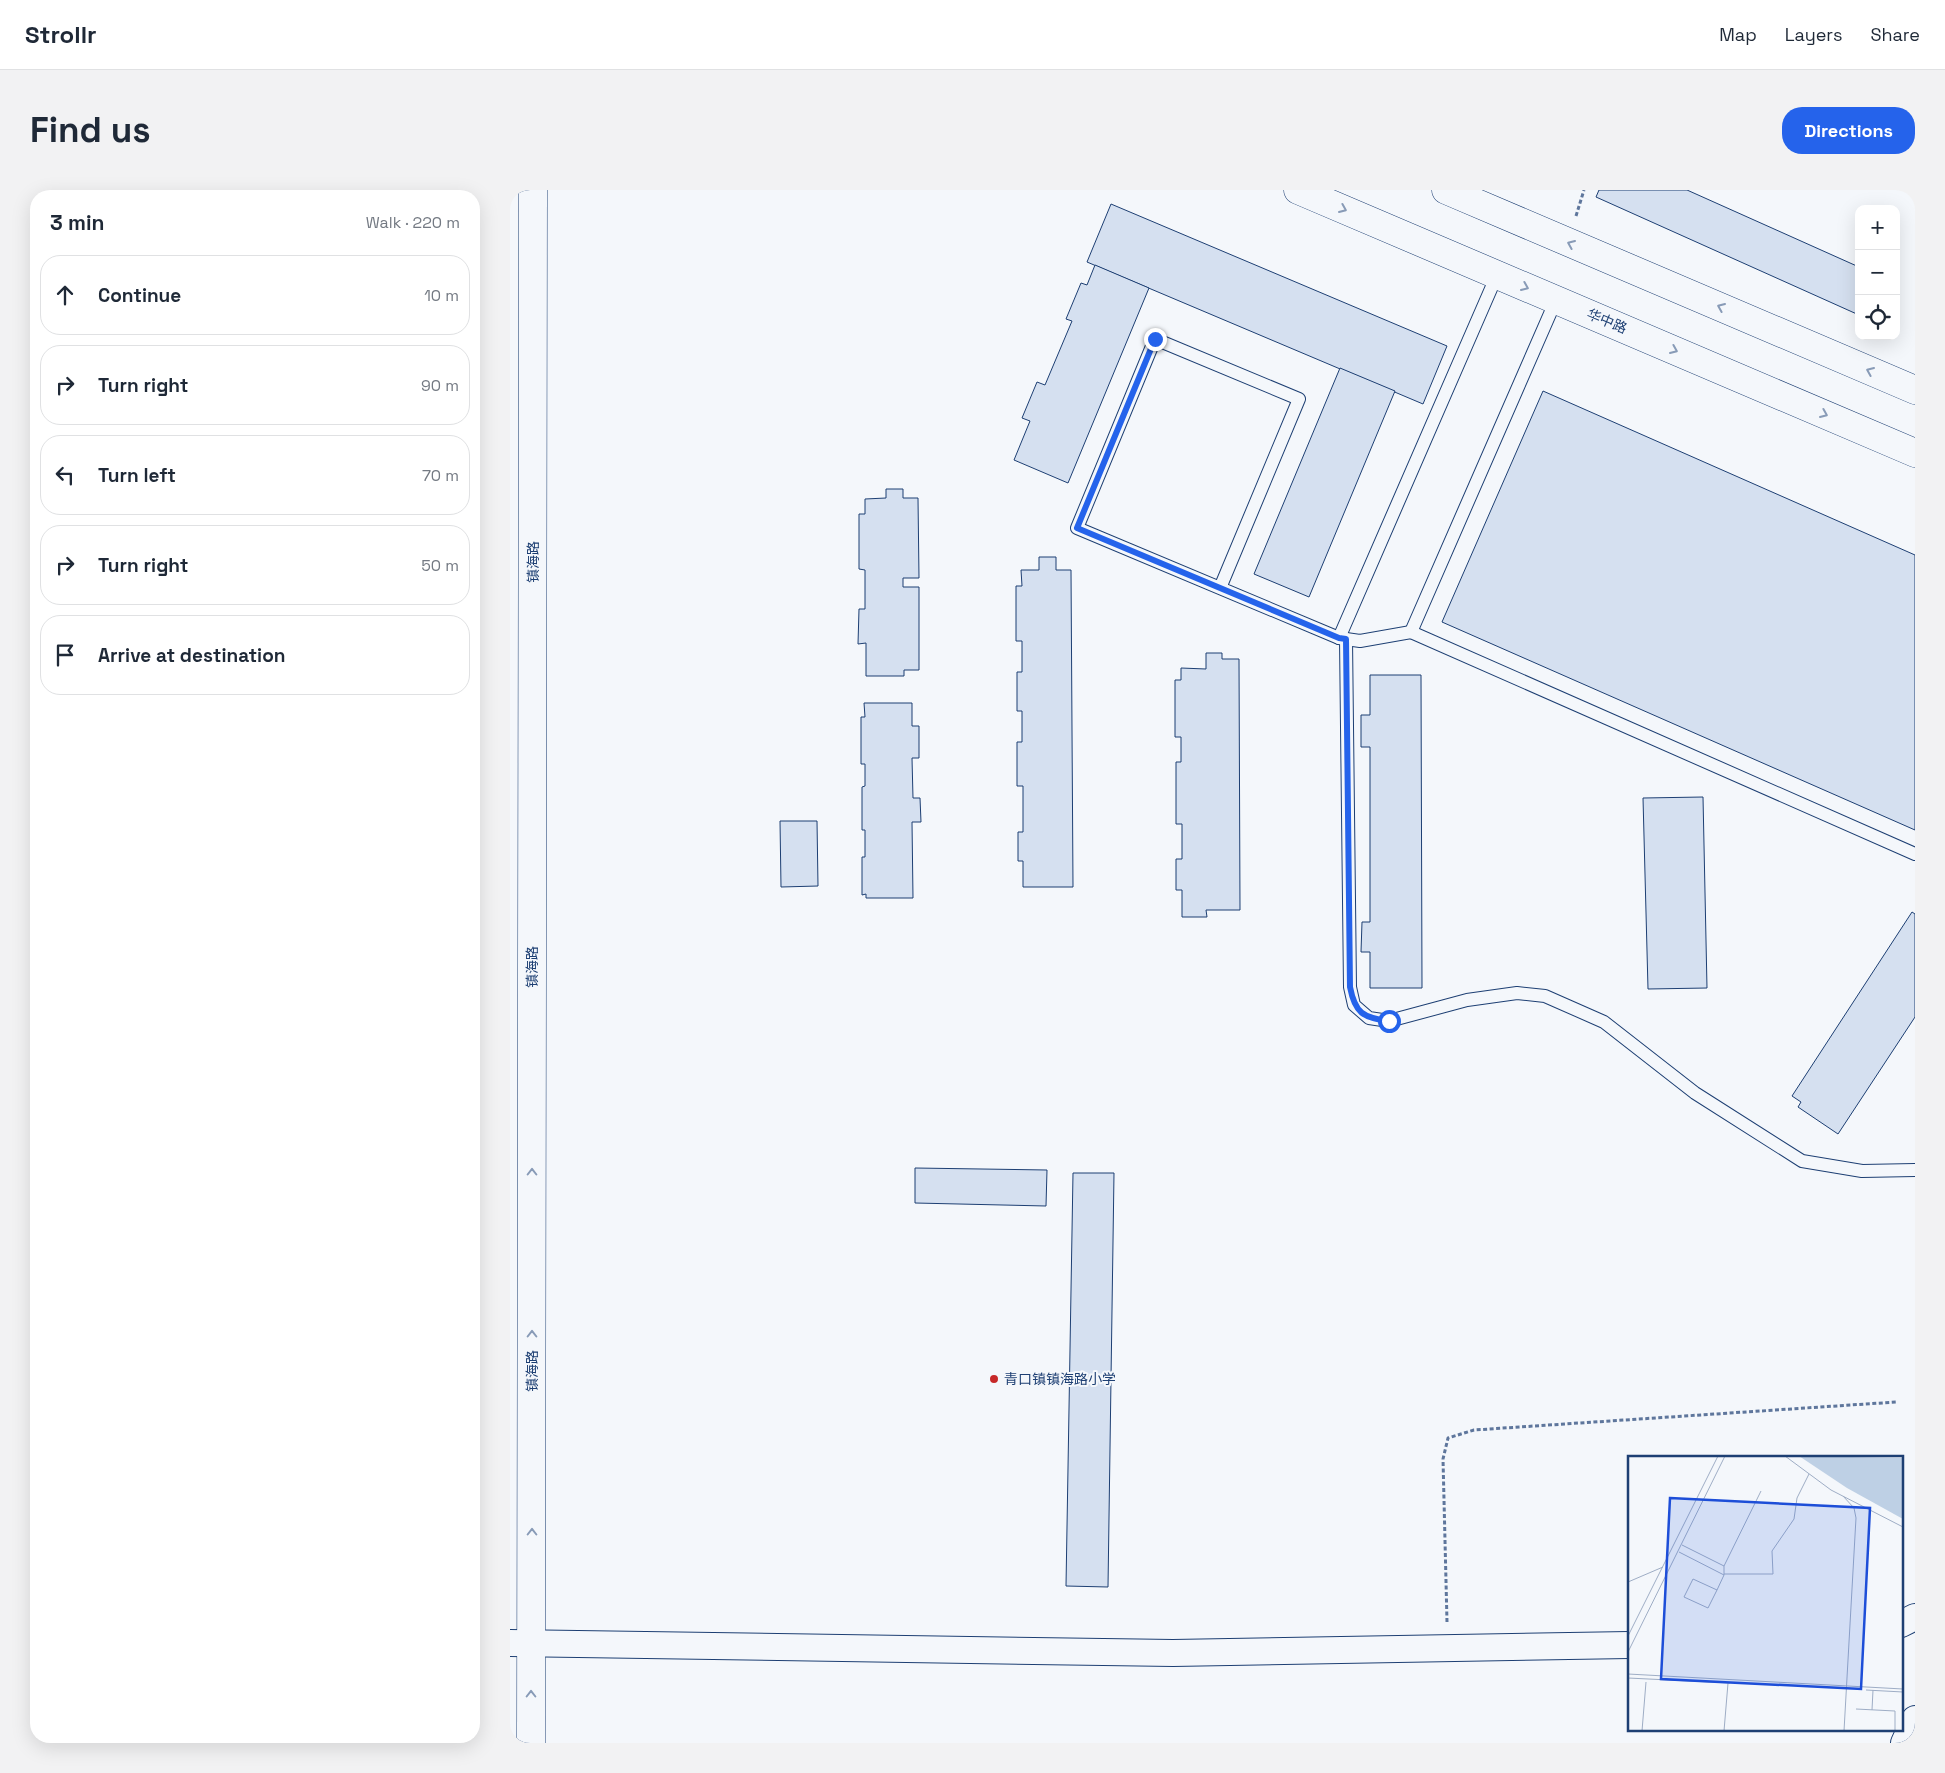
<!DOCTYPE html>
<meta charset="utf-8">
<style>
body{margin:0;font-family:"Space Grotesk","Noto Sans SC",sans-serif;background:#f2f2f3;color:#1f2937}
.controls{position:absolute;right:15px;top:15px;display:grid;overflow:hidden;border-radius:10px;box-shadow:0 5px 20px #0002}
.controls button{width:45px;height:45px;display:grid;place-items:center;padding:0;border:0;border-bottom:1px solid #e0e1e3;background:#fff;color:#1f2937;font:25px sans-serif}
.stop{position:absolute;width:15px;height:15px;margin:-11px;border:4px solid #2563eb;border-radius:50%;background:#fff}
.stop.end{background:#2563eb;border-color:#fff;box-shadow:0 1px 5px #0008}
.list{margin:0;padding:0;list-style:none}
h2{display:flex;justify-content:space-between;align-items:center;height:65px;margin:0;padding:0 20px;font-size:21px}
h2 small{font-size:16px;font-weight:400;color:#747a83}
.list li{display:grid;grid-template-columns:32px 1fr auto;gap:15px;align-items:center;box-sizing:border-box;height:80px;margin:0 10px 10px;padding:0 10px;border:1px solid #e0e1e3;border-radius:20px}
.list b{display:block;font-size:19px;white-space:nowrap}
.list em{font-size:16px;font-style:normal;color:#747a83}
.icon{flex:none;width:28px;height:28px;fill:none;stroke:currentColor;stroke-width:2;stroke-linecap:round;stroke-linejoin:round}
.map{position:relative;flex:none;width:1405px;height:1553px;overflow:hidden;border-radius:20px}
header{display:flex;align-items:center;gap:30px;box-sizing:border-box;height:70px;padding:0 25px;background:#fff;border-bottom:1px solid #e0e1e3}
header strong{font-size:24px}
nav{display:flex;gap:28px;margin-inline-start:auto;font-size:18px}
.intro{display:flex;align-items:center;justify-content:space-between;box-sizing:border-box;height:120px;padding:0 30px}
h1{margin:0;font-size:35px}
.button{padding:12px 22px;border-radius:20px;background:#2563eb;color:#fff;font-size:18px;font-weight:700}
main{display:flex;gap:30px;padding:0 30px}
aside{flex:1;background:#fff;border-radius:20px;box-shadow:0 5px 20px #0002}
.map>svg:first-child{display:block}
.building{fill:#d5e0f0;stroke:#1d3f73}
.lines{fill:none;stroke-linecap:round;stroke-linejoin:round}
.lane-casing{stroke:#1d3f73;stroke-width:14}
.street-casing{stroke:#1d3f73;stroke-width:28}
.primary-casing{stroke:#1d3f73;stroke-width:29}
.path{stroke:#5e769c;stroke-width:3;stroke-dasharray:4 2.5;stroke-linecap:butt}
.lane{stroke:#f4f7fb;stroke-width:12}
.street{stroke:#f4f7fb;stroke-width:26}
.primary{stroke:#f4f7fb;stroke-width:28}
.oneway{stroke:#889bb7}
.route{stroke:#2563eb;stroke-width:6}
.poi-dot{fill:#c62828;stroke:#f4f7fb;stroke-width:2}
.labels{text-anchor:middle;stroke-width:4;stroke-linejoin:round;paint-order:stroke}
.street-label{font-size:14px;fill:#1d3f73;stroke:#f4f7fb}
.poi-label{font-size:14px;fill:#1d3f73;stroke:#f4f7fb;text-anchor:start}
.inset-road{fill:none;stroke:#9eadc5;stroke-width:1}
.view{fill:#1d4ed8;fill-opacity:0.15;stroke:#1d4ed8;stroke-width:2.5}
.inset-edge{fill:none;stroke:#1d3f73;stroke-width:2.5}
</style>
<header>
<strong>Strollr</strong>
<nav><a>Map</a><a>Layers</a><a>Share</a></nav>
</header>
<div class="intro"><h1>Find us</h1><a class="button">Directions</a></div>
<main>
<aside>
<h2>3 min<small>Walk · 220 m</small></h2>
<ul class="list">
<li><svg class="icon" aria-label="ahead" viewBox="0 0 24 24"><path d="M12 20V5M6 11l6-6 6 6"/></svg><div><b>Continue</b></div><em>10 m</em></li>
<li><svg class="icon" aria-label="right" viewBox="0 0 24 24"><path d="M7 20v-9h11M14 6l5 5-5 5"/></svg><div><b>Turn right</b></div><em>90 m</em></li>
<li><svg class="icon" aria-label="left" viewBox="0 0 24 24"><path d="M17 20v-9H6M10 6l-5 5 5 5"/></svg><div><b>Turn left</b></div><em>70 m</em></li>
<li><svg class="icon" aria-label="right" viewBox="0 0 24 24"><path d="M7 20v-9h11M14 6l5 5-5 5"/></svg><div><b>Turn right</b></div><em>50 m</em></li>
<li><svg class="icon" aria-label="arrive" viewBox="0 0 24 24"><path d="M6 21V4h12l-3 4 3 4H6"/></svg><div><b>Arrive at destination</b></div></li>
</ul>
</aside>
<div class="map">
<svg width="1405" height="1553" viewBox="0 0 1405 1553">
<rect width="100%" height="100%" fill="#f4f7fb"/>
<g class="building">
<path d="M1089,0H1177L1349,77V125L1086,7Z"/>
<path d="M601,14L937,156L913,214L577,72Z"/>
<path d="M585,75L639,98L558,293L504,270L520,231L512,228L527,192L535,195L562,131L556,129L571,93L577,95Z"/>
<path d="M830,178L885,201L799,407L744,384Z"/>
<path d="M1033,201L1405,365V640L932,432Z"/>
<path d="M376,299H393V308H408L409,388H393V397H409V480H394V486H356V453L348,454L349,419H355V380L349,379V324H355V309L376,308Z"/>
<path d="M529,367H546V380H561L563,697H513V671H508V642H513V596H507V552H512V521H507V482H512V451H506V396H512L511,380H529Z"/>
<path d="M696,463H712V469H729L730,720H696L697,727H672V700H666V669H672V634H666V572H671V547H665V490H671V478L696,479Z"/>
<path d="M860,485H911L912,798H860V762H851L852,732H860V557H851V525H860Z"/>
<path d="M354,513H402V536H409V568H402L403,608H410L411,632H402L403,708H356V704L352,705V667H355V640H352V597L355,596V574H351V527H355Z"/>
<path d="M1193,607L1197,798L1138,799L1133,608Z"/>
<path d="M270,631H307L308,696L271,697Z"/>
<path d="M1402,722L1405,724V827L1328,944L1288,917L1291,912L1282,906Z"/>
<path d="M405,978L537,980L536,1016L405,1013Z"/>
<path d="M563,983H604L598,1397L556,1396Z"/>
</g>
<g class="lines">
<g class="lane-casing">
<g id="lane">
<path d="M1046,110L901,442L1405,664"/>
<path d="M710,398L789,209L645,149L567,338L829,448L850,451L901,442"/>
<path d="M829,448L987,85"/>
<path d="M836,449L840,797L844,815L859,828L879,831L957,810L1007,803L1035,806L1094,832L1185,903L1292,971L1352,981L1405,980"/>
</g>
</g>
<g class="street-casing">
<g id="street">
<path d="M1391,1434L1405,1427"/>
<path d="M0,1453L663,1463L1119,1455"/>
<path d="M1394,1553L1405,1529"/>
</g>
</g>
<g class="primary-casing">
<g id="primary">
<path d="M788,0L1405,263"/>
<path d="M936,0L1405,200"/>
<path d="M21,1553L23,0"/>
</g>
</g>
<g class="path">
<path d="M1066,26L1074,0"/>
<path d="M937,1432L933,1269L938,1248L964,1240L1386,1212"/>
</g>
<use href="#lane" class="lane"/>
<use href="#street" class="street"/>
<use href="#primary" class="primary"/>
</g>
<defs><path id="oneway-chevron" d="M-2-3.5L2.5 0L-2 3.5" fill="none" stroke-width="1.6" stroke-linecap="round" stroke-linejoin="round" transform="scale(1.25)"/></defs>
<g class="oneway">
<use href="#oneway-chevron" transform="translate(833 19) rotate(23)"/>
<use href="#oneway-chevron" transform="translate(1061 54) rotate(-157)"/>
<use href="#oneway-chevron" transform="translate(1015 97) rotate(23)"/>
<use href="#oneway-chevron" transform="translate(1211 117) rotate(-157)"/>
<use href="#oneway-chevron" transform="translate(1164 160) rotate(23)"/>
<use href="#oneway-chevron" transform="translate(1360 181) rotate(-157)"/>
<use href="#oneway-chevron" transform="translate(1314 224) rotate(23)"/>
<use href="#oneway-chevron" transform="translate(22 982) rotate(-90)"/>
<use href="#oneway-chevron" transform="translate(22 1144) rotate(-90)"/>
<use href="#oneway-chevron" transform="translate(22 1342) rotate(-90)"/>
<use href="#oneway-chevron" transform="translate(21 1504) rotate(-90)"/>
</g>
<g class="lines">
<path class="route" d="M645,149L567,338L829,448L836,449L840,797C845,823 853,828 879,831"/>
</g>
<circle class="poi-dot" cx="484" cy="1189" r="5"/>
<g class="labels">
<g class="street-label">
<text transform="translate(1097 131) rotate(23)" y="5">华中路</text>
<text transform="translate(23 372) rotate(-90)" y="5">镇海路</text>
<text transform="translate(22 777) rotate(-90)" y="5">镇海路</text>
<text transform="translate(22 1181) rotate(-90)" y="5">镇海路</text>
</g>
<g class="poi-label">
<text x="494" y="1194">青口镇镇海路小学</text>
</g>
</g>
<g transform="translate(1118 1266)">
<rect width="275" height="275" fill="#f4f7fb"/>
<path d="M171,0L275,2V63L219,32Z" fill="#bed0e5"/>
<path class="inset-road" d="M157,0L203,34L275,71M215,40L226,52L228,62L216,275M54,89L96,110L133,35M51,96L96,119M96,118H145L144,95L166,63L169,42L181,18M0,126L35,111M89,134L65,123L56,141L80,152L89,134L96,119V110M0,180L90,0M0,196L97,0M0,218L275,233M0,222L102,227M238,234L275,236M228,253L267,255V275M244,254L245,234M14,275L18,226M96,275L100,227"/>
<path class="view" d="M42,42L242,52L233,233L33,223Z"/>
<rect width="275" height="275" class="inset-edge"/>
</g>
</svg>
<div class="controls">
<button>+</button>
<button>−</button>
<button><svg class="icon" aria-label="locate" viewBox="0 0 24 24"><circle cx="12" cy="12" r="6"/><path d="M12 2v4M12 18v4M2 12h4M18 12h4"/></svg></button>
</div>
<div class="stop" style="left:879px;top:831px"></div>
<div class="stop end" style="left:645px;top:149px"></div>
</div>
</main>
